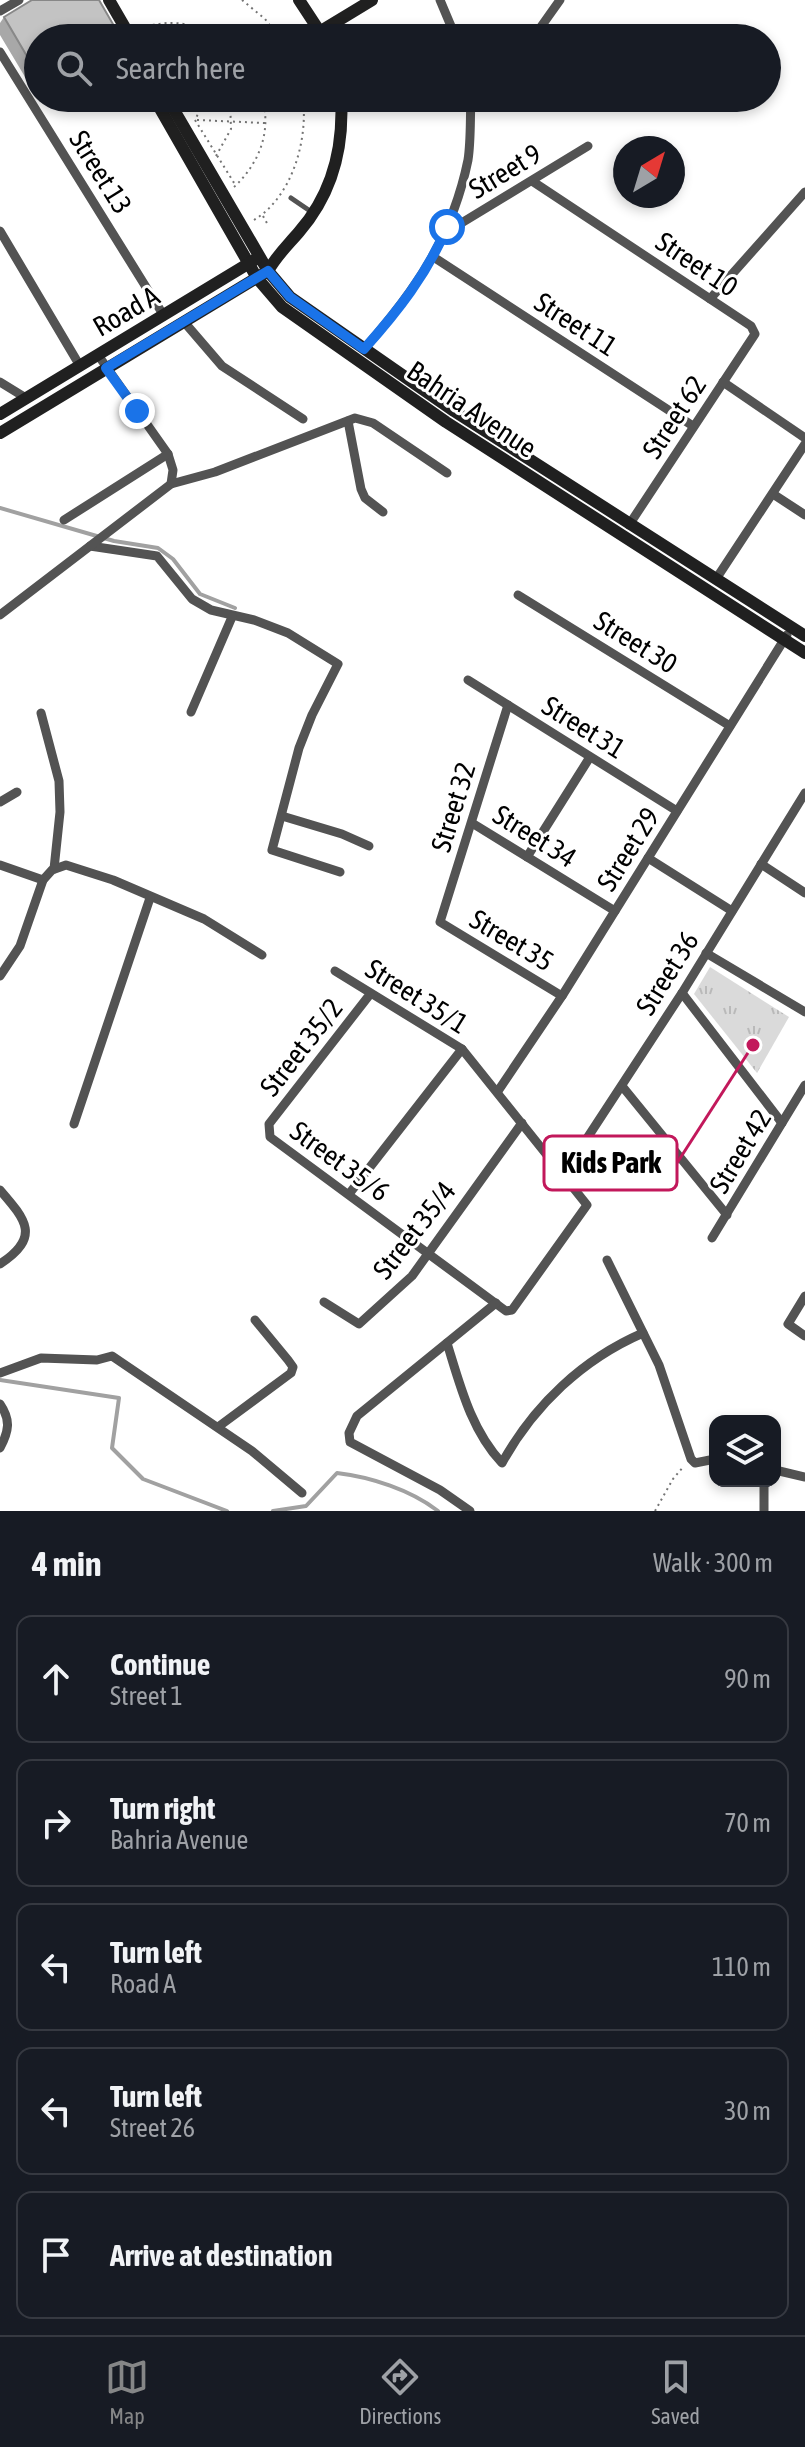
<!DOCTYPE html>
<meta charset="utf-8">
<style>
body{margin:0;font-family:"Asap Condensed",sans-serif;background:#20242c;color:#f1f3f6}
.controls{position:absolute;right:24px;bottom:24px;display:grid;overflow:hidden;border-radius:16px;box-shadow:0 4px 12px #0003}
.controls button{width:72px;height:72px;display:grid;place-items:center;padding:0;border:0;border-bottom:2px solid #363941;background:#171b24;color:#f1f3f6;font:40px sans-serif}
.compass{position:absolute;left:613px;top:136px;width:72px;height:72px;border-radius:50%;background:#171b24;box-shadow:0 4px 12px #0003;rotate:38deg}
.stop{position:absolute;width:24px;height:24px;margin:-18px;border:6px solid #1a73e8;border-radius:50%;background:#fff}
.stop.end{background:#1a73e8;border-color:#fff;box-shadow:0 2px 8px #0008}
.list{margin:0;padding:0;list-style:none}
h2{display:flex;justify-content:space-between;align-items:center;height:104px;margin:0;padding:0 32px;font-size:34px}
h2 small{font-size:26px;font-weight:400;color:#9ea1a6}
.list li{display:grid;grid-template-columns:52px 1fr auto;gap:24px;align-items:center;box-sizing:border-box;height:128px;margin:0 16px 16px;padding:0 16px;border:2px solid #363941;border-radius:16px}
.list b{display:block;font-size:30px;white-space:nowrap}
.list p{margin:0;font-size:26px;white-space:nowrap;color:#9ea1a6}
.list em{font-size:26px;font-style:normal;color:#9ea1a6}
.icon{flex:none;width:44px;height:44px;fill:none;stroke:currentColor;stroke-width:2;stroke-linecap:round;stroke-linejoin:round}
.map{position:relative;flex:none;width:805px;height:1511px;overflow:hidden}
.search{position:absolute;background:#171b24;box-shadow:0 4px 12px #0003;left:24px;right:24px;top:24px;height:88px;display:flex;align-items:center;gap:20px;box-sizing:border-box;padding:0 28px;border-radius:44px;color:#9ea1a6;font-size:30px}
.sheet{height:824px;background:#171b24}
nav{display:flex;justify-content:space-around;align-items:center;box-sizing:border-box;height:112px;border-top:2px solid #363941;background:#171b24;font-size:22px;color:#9ea1a6}
nav a{display:grid;justify-items:center;gap:4px}
nav .on{color:#858687}
.map>svg:first-child{display:block}
.park{fill:url(#park-tufts)}
.lines{fill:none;stroke-linecap:round;stroke-linejoin:round}
.stream{stroke:#a1a1a1;stroke-width:4}
.path{stroke:#757575;stroke-width:2;stroke-dasharray:2 4;stroke-linecap:butt}
.lane{stroke:#535353;stroke-width:5}
.street{stroke:#535353;stroke-width:9}
.secondary{stroke:#202020;stroke-width:12}
.wall{fill:#a8a8a8}
.building{fill:#c3c3c3;stroke:#888;stroke-width:2}
.route{stroke:#1a73e8;stroke-width:10}
.labels{text-anchor:middle;stroke-width:6;stroke-linejoin:round;paint-order:stroke}
.street-label{font-size:28px;fill:#000;stroke:#fff}
.leader{fill:none;stroke:#c2185b;stroke-width:3}
.callout-dot{fill:#c2185b;stroke:#fff;stroke-width:3}
.callout{fill:#fff;stroke:#c2185b;stroke-width:3}
.callout-label{font-size:30px;text-anchor:middle;font-weight:bold;fill:#000}
</style>
<div class="map">
<svg width="805" height="1511" viewBox="0 0 805 1511">
<defs>
<pattern id="park-tufts" width="24" height="20" patternUnits="userSpaceOnUse" patternTransform="scale(2)"><rect width="24" height="20" fill="#dadada"/><path d="M3 7l-1-3M5 7V3M7 7l1-3M15 17l-1-3M17 17v-4M19 17l1-3" fill="none" stroke="#b9b9b9"/></pattern>
</defs>
<rect width="100%" height="100%" fill="#fff"/>
<path class="park" d="M710,967L789,1017L757,1073L694,994Z"/>
<g class="lines">
<g class="stream">
<path d="M0,508L114,541L158,548L173,559L200,594L235,608"/>
<path d="M0,1380L119,1398L112,1448L143,1479L227,1511"/>
<path d="M273,1511L306,1506L337,1473C371,1477 411,1490 438,1511"/>
</g>
<g class="path">
<path d="M242,0L265,19L280,38"/>
<path d="M141,28C169,19 194,22 219,38"/>
<path d="M143,28L149,38"/>
<path d="M194,98L199,110L196,119"/>
<path d="M195,120L236,186"/>
<path d="M197,120L265,123"/>
<path d="M216,156L231,129L230,98"/>
<path d="M234,187C259,164 272,131 262,98"/>
<path d="M263,216L268,225"/>
<path d="M254,220C292,197 308,141 303,98"/>
<path d="M655,1511L673,1479L684,1466"/>
</g>
<path class="lane" d="M291,198L313,213"/>
<g class="street">
<path d="M440,0L456,38"/>
<path d="M0,11L19,0"/>
<path d="M533,38L560,0"/>
<path d="M0,52L164,316"/>
<path d="M532,181L751,326L755,334L629,525"/>
<path d="M0,231L80,366"/>
<path d="M445,233L588,146"/>
<path d="M435,258L693,426"/>
<path d="M710,299L805,192"/>
<path d="M185,323L222,366L303,419"/>
<path d="M364,349C415,291 452,238 468,160C471,141 470,118 471,98"/>
<path d="M98,355L168,454L173,470L171,484"/>
<path d="M0,382L26,398"/>
<path d="M723,382L805,438"/>
<path d="M348,421L361,489L365,498L383,512"/>
<path d="M773,494L805,515"/>
<path d="M64,520L168,454"/>
<path d="M90,546L157,556L192,599L211,610L254,620L288,633L338,664L312,715L299,748L272,850L340,872"/>
<path d="M716,579L805,444"/>
<path d="M518,595L730,726"/>
<path d="M0,615L171,484L215,472L355,418L373,423L447,473"/>
<path d="M468,680L677,811"/>
<path d="M508,705L440,922L562,996"/>
<path d="M191,712L232,617"/>
<path d="M41,713L59,781L60,812L54,869"/>
<path d="M0,802L17,792"/>
<path d="M282,816L342,834L369,846"/>
<path d="M472,823L615,911"/>
<path d="M527,857L590,757"/>
<path d="M648,858L732,911"/>
<path d="M761,864L805,893"/>
<path d="M0,865L43,880"/>
<path d="M706,953L805,1012"/>
<path d="M335,971L462,1049L587,1205L512,1310L506,1311L270,1137L269,1124L371,993"/>
<path d="M0,976L20,946L43,880L52,870L66,865L113,880L204,919L262,955"/>
<path d="M682,993L782,1123"/>
<path d="M622,1086L727,1215"/>
<path d="M498,1091L562,996L787,635"/>
<path d="M74,1124L150,898"/>
<path d="M563,1175L682,993L805,793"/>
<path d="M0,1190C26,1220 41,1237 0,1264"/>
<path d="M349,1194L462,1049"/>
<path d="M712,1238L805,1085"/>
<path d="M607,1260L659,1365L691,1459L695,1463L715,1459"/>
<path d="M805,1296L788,1324L805,1336"/>
<path d="M324,1302L359,1324L412,1276L522,1123"/>
<path d="M447,1343C460,1385 471,1430 502,1463C534,1405 583,1359 643,1333"/>
<path d="M0,1373L41,1358L97,1360L112,1356L252,1451L302,1493"/>
<path d="M0,1404C11,1420 9,1431 0,1448"/>
<path d="M218,1427L291,1373L293,1367L288,1360L255,1320"/>
<path d="M775,1470L805,1477"/>
<path d="M470,1511L440,1490L350,1442L349,1433L357,1416L496,1303"/>
<path d="M764,1511V1481"/>
</g>
<g class="secondary">
<path d="M109,0L131,38"/>
<path d="M299,0L322,35"/>
<path d="M321,31L372,0"/>
<path d="M154,98L257,278L282,307L446,422L805,653"/>
<path d="M167,98L268,271L290,297L454,411L805,636"/>
<path d="M0,414L256,259"/>
<path d="M0,433L268,271C277,255 287,246 299,232C332,194 344,148 341,98"/>
</g>
</g>
<path class="wall" d="M4,17L38,38V98H46L40,102L0,35V23Z"/>
<path class="building" d="M32,0H99L121,38H38V75L4,17Z"/>
<g class="lines">
<path class="route" d="M137,411L106,368L268,271L290,297L364,349C398,311 427,274 447,227"/>
</g>
<g class="labels">
<g class="street-label">
<text transform="translate(505 171) rotate(-31)" y="10">Street 9</text>
<text transform="translate(101 172) rotate(58)" y="10">Street 13</text>
<text transform="translate(697 264) rotate(34)" y="10">Street 10</text>
<text transform="translate(126 311) rotate(-30)" y="10">Road A</text>
<text transform="translate(576 324) rotate(33)" y="10">Street 11</text>
<text transform="translate(472 409) rotate(34)" y="10">Bahria Avenue</text>
<text transform="translate(674 417) rotate(-57)" y="10">Street 62</text>
<text transform="translate(636 642) rotate(32)" y="10">Street 30</text>
<text transform="translate(584 727) rotate(32)" y="10">Street 31</text>
<text transform="translate(453 807) rotate(-73)" y="10">Street 32</text>
<text transform="translate(535 836) rotate(32)" y="10">Street 34</text>
<text transform="translate(628 849) rotate(-58)" y="10">Street 29</text>
<text transform="translate(512 940) rotate(31)" y="10">Street 35</text>
<text transform="translate(667 973) rotate(-58)" y="10">Street 36</text>
<text transform="translate(417 996) rotate(32)" y="10">Street 35/1</text>
<text transform="translate(301 1047) rotate(-52)" y="10">Street 35/2</text>
<text transform="translate(740 1151) rotate(-59)" y="10">Street 42</text>
<text transform="translate(340 1161) rotate(36)" y="10">Street 35/6</text>
<text transform="translate(414 1230) rotate(-52)" y="10">Street 35/4</text>
</g>
</g>
<path class="leader" d="M753 1045L677 1163"/>
<circle class="callout-dot" cx="753" cy="1045" r="8"/>
<rect class="callout" x="544" y="1136" width="133" height="54" rx="8"/>
<g class="callout-label">
<text x="611" y="1173">Kids Park</text>
</g>
</svg>
<div class="controls">
<button><svg class="icon" aria-label="layers" viewBox="0 0 24 24"><path d="M12 4l9 5-9 5-9-5zM3 14l9 5 9-5"/></svg></button>
</div>
<svg class="compass" viewBox="-18 -18 36 36"><path d="M0-13l5 13h-10z" fill="#e53935"/><path d="M0 13l5-13h-10z" fill="#9ea1a6"/></svg>
<div class="stop" style="left:447px;top:227px"></div>
<div class="stop end" style="left:137px;top:411px"></div>
<div class="search"><svg class="icon" aria-label="search" viewBox="0 0 24 24"><circle cx="10" cy="10" r="6"/><path d="M15 15l6 6"/></svg>Search here</div>
</div>
<section class="sheet">
<h2>4 min<small>Walk · 300 m</small></h2>
<ul class="list">
<li><svg class="icon" aria-label="ahead" viewBox="0 0 24 24"><path d="M12 20V5M6 11l6-6 6 6"/></svg><div><b>Continue</b><p>Street 1</p></div><em>90 m</em></li>
<li><svg class="icon" aria-label="right" viewBox="0 0 24 24"><path d="M7 20v-9h11M14 6l5 5-5 5"/></svg><div><b>Turn right</b><p>Bahria Avenue</p></div><em>70 m</em></li>
<li><svg class="icon" aria-label="left" viewBox="0 0 24 24"><path d="M17 20v-9H6M10 6l-5 5 5 5"/></svg><div><b>Turn left</b><p>Road A</p></div><em>110 m</em></li>
<li><svg class="icon" aria-label="left" viewBox="0 0 24 24"><path d="M17 20v-9H6M10 6l-5 5 5 5"/></svg><div><b>Turn left</b><p>Street 26</p></div><em>30 m</em></li>
<li><svg class="icon" aria-label="arrive" viewBox="0 0 24 24"><path d="M6 21V4h12l-3 4 3 4H6"/></svg><div><b>Arrive at destination</b></div></li>
</ul>
</section>
<nav>
<a class="on"><svg class="icon" aria-label="map" viewBox="0 0 24 24"><path d="M3 6l6-2 6 2 6-2v14l-6 2-6-2-6 2zM9 4v14M15 6v14"/></svg>Map</a>
<a><svg class="icon" aria-label="directions" viewBox="0 0 24 24"><path d="M12 3l9 9-9 9-9-9zM9 14v-3h6M13 9l2 2-2 2"/></svg>Directions</a>
<a><svg class="icon" aria-label="saved" viewBox="0 0 24 24"><path d="M7 4h10v16l-5-4-5 4z"/></svg>Saved</a>
</nav>
